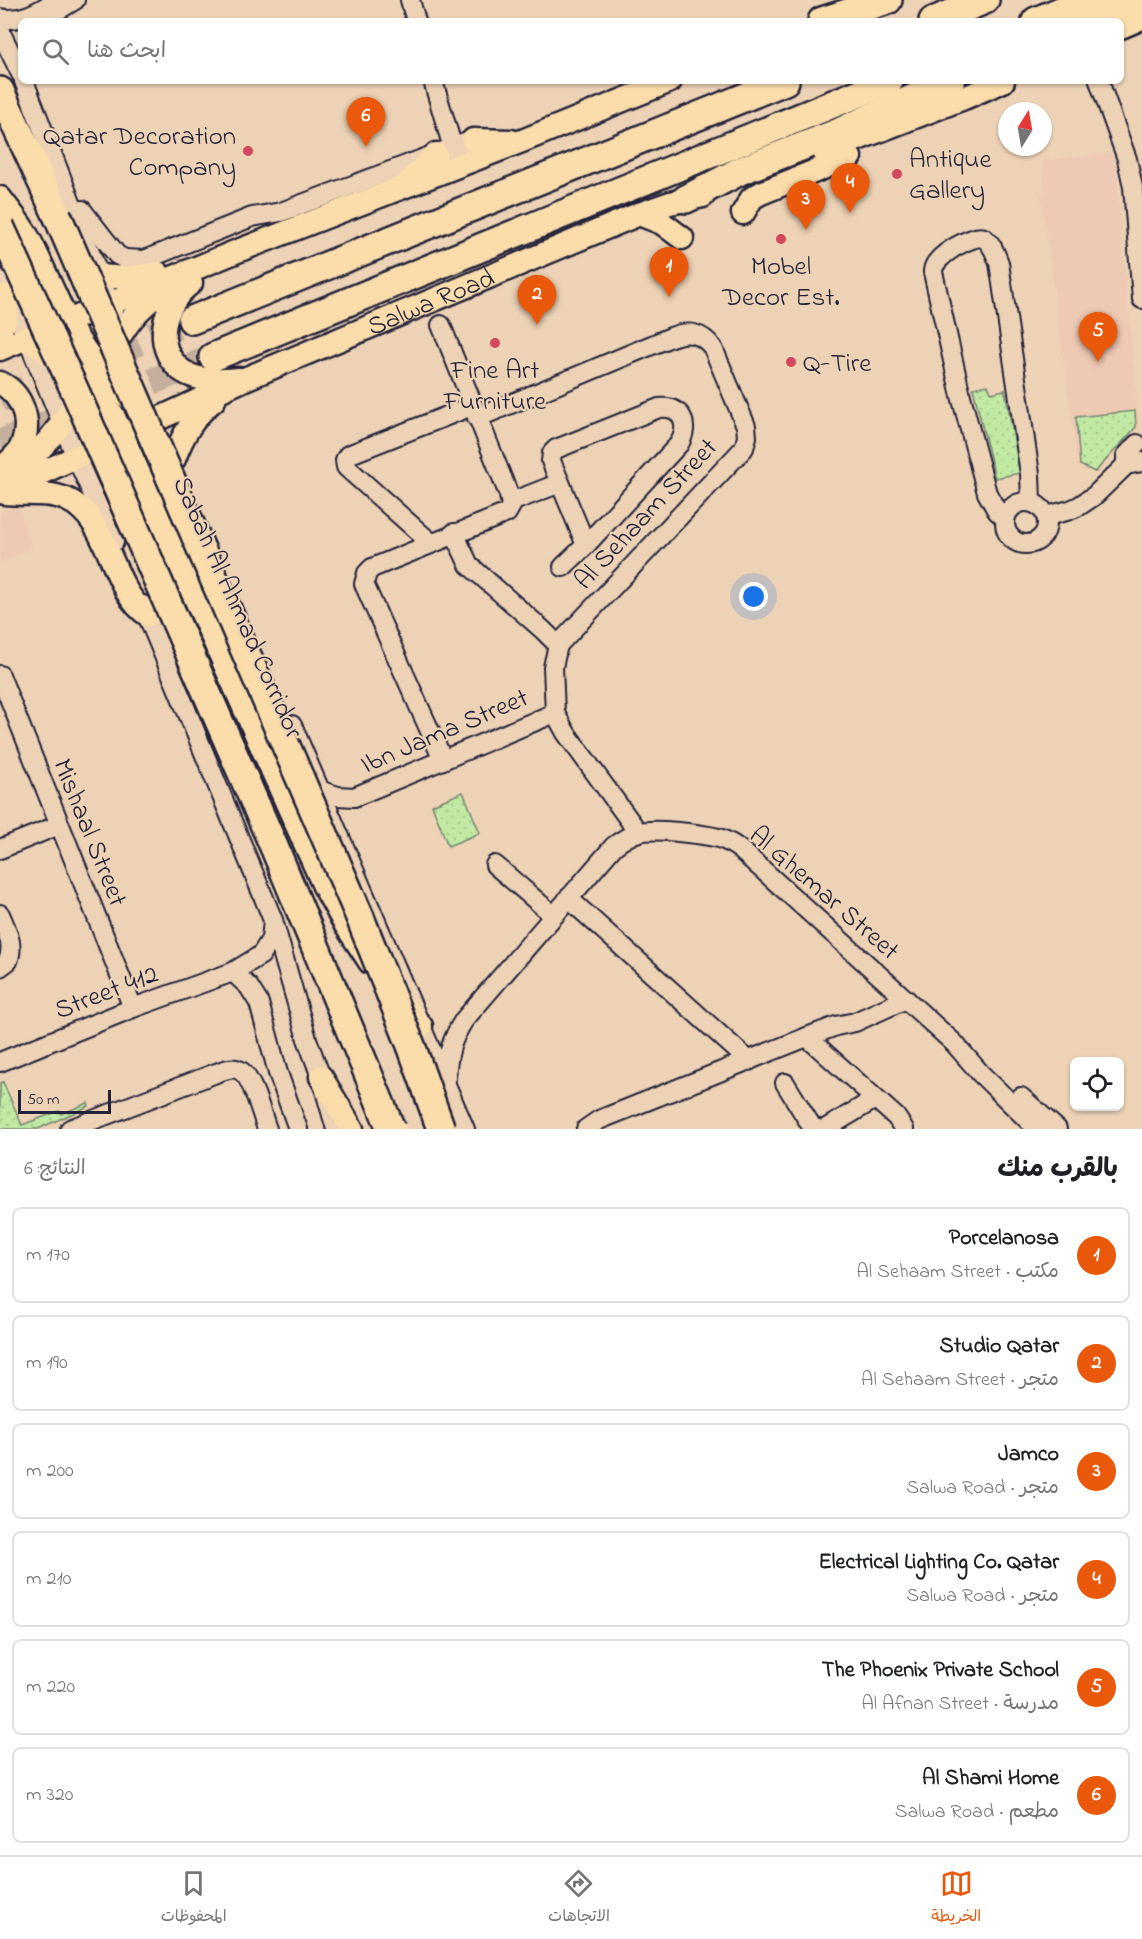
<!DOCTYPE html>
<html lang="ar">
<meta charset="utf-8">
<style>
body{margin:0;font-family:"Indie Flower","Playpen Sans Arabic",sans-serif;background:#f6f6f6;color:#202124;direction:rtl}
.controls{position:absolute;right:18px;bottom:18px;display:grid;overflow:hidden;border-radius:9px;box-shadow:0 2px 4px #0004}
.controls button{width:54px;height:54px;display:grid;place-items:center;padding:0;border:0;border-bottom:2px solid #e0e0e0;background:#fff;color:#202124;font:30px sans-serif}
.compass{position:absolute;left:998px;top:102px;width:54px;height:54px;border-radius:50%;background:#fff;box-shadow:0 2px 4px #0004;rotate:11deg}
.scale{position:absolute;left:18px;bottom:15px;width:93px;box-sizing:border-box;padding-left:6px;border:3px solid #22223b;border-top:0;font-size:16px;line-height:21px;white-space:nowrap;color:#22223b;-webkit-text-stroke:4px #edd2b5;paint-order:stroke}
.you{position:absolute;left:754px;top:597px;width:21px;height:21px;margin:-15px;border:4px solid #fff;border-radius:50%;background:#1a73e8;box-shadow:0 0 0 9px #1a73e833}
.badge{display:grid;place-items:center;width:39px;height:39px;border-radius:50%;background:#ea580c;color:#fff;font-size:20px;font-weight:700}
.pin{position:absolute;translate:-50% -50px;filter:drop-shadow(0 2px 3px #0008)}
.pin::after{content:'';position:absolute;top:32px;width:21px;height:18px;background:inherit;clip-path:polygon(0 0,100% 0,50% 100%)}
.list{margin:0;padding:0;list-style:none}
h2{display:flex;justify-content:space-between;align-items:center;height:78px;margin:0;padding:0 24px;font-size:26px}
h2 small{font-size:20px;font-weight:400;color:#757577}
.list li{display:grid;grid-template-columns:39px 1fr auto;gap:18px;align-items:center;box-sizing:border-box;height:96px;margin:0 12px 12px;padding:0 12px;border:2px solid #e0e0e0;border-radius:9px}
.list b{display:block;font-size:22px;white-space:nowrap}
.list p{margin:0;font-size:20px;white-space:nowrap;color:#757577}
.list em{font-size:20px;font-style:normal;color:#757577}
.icon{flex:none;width:33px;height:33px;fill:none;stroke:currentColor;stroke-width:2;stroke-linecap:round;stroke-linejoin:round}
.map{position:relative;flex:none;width:1142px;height:1129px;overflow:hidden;direction:ltr}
.search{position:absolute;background:#fff;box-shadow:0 2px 4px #0004;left:18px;right:18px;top:18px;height:66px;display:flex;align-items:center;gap:15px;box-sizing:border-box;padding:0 21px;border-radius:9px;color:#757577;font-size:22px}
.sheet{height:726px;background:#fff}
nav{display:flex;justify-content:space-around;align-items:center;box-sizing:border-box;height:84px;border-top:2px solid #e0e0e0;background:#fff;font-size:16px;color:#757577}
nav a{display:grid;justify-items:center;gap:3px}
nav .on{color:#ea580c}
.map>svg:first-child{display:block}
.built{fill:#eec9b4}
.grass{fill:url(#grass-dots);stroke:#728670;stroke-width:1.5}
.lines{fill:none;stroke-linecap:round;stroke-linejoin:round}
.highway-tunnel{stroke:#c4af9d;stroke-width:27;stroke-dasharray:27 14;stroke-linecap:butt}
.minor-casing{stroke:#22223b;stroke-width:22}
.major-casing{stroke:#22223b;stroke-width:27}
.highway-casing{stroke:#22223b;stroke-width:32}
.minor{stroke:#edd2b5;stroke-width:18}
.major{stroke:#fbddab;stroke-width:22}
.highway{stroke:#fbddab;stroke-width:27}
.highway-bridge-casing{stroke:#22223b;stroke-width:32;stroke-linecap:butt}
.highway-bridge{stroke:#fbddab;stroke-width:27}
.poi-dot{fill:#d1495b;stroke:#edd2b5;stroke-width:2}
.labels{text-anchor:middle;stroke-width:4.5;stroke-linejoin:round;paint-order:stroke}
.poi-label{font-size:27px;fill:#22223b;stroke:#edd2b5;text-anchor:start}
.street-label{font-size:27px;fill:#22223b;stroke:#edd2b5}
</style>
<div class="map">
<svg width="1142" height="1129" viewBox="0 0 1142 1129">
<defs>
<pattern id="grass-dots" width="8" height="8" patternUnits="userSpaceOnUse" patternTransform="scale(1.5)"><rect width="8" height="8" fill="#c2e9a4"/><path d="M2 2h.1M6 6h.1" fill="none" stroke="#a6c88e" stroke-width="1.8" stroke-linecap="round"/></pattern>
</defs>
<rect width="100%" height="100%" fill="#edd2b5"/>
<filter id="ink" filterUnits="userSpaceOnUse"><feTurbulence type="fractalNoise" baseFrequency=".0167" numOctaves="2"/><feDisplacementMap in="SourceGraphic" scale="12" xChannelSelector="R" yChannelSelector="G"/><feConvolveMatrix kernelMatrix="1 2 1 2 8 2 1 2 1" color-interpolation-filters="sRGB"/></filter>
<g filter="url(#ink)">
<g class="built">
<path d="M1111,153L1115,164L1139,427L1096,474L1078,466L1041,193L1045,191L1043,161Z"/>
<path d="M17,505L32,548L0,562V512Z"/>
</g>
<g class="grass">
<path d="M988,385L991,393L1005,390L1020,473L995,478L973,388Z"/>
<path d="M1135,411L1136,427L1095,472L1080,465L1076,417Z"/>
<path d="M463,792L480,833L448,846L432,805Z"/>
<path d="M3,1082L22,1125L59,1111L61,1114L88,1103L89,1106L38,1129H0V1083Z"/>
</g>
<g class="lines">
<g class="highway-tunnel">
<path d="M0,399L192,320"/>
<path d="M0,443L213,357"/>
</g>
<g class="minor-casing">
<g id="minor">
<path d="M410,0L416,21"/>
<path d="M50,15L75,0"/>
<path d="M0,18C21,23 40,10 57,0"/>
<path d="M0,31L21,74"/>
<path d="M24,81L114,314"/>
<path d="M433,81L453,148"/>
<path d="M1099,81L1127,159L1133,187L1142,299"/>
<path d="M82,210L117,255L125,259L144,260L252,217L281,212L473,140"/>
<path d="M0,279L27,338L76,457L114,542"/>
<path d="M441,325L509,495L511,506L507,513L372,568L367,573L364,584L443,760"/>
<path d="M477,418L671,337C688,330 702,333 713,348L746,426L747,437L744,448L558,645"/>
<path d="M1126,465V456L1137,444"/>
<circle cx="1026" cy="523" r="21"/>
<path d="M511,502L560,483"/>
<path d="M1047,516L1070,510L1079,506L1094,496L1126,465L1142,462"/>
<path d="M1005,518L997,511L987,493L961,396L933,272C932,256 975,233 984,238C992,243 996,255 999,263L1030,474L1031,502"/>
<path d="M454,533L469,565L543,630L558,645L553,667L555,713L566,733L638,832"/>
<path d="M431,543L346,467L345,460L348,455L472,406"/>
<path d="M563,567L586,545L679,444C690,426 683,405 659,408L556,449L552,453L551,461L586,545"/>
<path d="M143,605L273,920L307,1039L321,1077L336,1129"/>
<path d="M0,675L133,1008"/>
<path d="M292,725L465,1129"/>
<path d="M321,791L338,796L354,797L555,713"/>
<path d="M0,849L59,825"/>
<path d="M495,865L553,915"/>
<path d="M568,898L749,1061"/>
<path d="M0,914C6,929 15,945 8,961L0,967"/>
<path d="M233,972L249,987L259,1003L278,1073L298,1129"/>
<path d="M807,1037L896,1117L904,1129"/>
<path d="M0,1062L133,1008L233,972L261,955L271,939L273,921"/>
<path d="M446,1078C448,1053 451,1040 464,1020L614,846C622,840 629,835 639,832C655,828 701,834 719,838C728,841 736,846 743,852L954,1043L981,1074L1037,1129"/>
<path d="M785,1083L812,1127L818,1129"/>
<path d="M1021,1097L1057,1129"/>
<path d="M70,1129L216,1073C222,1071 232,1066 239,1070C252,1075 262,1116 267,1129"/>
<path d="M586,1129L599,1120L807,1037L836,1026L855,1022L906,999"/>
<path d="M825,1129L875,1099"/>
</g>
</g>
<g class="major-casing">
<g id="major">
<path d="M1121,27L1142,18"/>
<path d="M473,140L511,141"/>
<path d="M824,152L964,98L1003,81"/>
<path d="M410,180L436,154"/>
<path d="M0,198C10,211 21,224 29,239C48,275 61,316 85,350C99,372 118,391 139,406"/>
<path d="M743,213L752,198L761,193L850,157"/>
<path d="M639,214L662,223L682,238"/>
<path d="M100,276L127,278L158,273"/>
<path d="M191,283C164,303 151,345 181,370C197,382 221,381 239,379"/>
<path d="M0,333L6,317L8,295"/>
<path d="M27,338L86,382L113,415L324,886L345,924L370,962"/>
<path d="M0,349L235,252L522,141L670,81"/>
<path d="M109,358C121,329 138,306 165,290"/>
<path d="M0,383C22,393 32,422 22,445C19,454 10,460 3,467"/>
<path d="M174,459C183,434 194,416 214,400"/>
<path d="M1,480C40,456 63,426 84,387"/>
<path id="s1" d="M0,492L247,378L639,214L670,203L703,196"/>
<path d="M5,493C25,495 47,491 66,499C111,518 110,590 148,615"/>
<path d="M395,996L421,1026"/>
<path d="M321,1077L352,1129"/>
</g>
</g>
<g class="highway-casing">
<g id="highway">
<path d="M822,21L888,0"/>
<path d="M933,21L985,0"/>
<path d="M1036,21L1087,0"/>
<path d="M1085,21L1135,0"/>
<path d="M0,91L57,215"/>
<path d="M686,199L740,171L839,132L951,81"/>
<path d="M192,320L785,81"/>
<path d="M213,357L889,81"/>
</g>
</g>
<use href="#minor" class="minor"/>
<use href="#major" class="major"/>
<use href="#highway" class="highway"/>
<g class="highway-bridge-casing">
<g id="highway-bridge">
<path d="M57,215L359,915L412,1048L441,1129"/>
<path d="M0,226L75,391L275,849L391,1129"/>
</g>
</g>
<use href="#highway-bridge" class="highway-bridge"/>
</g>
</g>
<g class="poi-dot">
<circle cx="248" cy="151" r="6"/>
<circle cx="897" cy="174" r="6"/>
<circle cx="781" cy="239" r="6"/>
<circle cx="495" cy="343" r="6"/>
<circle cx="791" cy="362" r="6"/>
</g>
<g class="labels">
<g class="poi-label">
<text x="236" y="144" text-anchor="end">Qatar Decoration<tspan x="236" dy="31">Company</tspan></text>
<text x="909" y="167">Antique<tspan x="909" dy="31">Gallery</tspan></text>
<text x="781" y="274" text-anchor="middle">Mobel<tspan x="781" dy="31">Decor Est.</tspan></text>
<text x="803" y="371">Q-Tire</text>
<text x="495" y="378" text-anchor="middle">Fine Art<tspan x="495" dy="31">Furniture</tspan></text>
</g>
<g class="street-label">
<text dy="9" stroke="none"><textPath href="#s1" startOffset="471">Salwa Road</textPath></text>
<text transform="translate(645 513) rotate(-47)" y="9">Al Sehaam Street</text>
<text transform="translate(239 607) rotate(66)" y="9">Sabah Al Ahmad Corridor</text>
<text transform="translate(444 730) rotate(-23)" y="9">Ibn Jama Street</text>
<text transform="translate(91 832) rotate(68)" y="9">Mishaal Street</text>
<text transform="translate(825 892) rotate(41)" y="9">Al Ghemar Street</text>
<text transform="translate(106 991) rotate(-21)" y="9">Street 412</text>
</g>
</g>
</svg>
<div class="controls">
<button><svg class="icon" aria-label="locate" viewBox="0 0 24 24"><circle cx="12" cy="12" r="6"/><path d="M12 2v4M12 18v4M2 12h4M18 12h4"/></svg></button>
</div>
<svg class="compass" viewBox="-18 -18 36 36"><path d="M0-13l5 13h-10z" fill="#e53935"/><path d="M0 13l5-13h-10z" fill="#757577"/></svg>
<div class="scale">50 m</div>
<div class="you"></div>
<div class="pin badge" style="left:669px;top:297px">1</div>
<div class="pin badge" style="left:537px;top:325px">2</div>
<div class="pin badge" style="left:806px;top:230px">3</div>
<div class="pin badge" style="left:850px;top:213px">4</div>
<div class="pin badge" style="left:1098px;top:362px">5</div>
<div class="pin badge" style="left:366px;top:147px">6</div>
<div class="search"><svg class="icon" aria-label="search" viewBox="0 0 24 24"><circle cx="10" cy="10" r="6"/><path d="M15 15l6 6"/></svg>ابحث هنا</div>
</div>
<section class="sheet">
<h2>بالقرب منك<small>النتائج: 6</small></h2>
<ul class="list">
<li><span class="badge">1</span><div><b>Porcelanosa</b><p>مكتب · Al Sehaam Street</p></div><em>170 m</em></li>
<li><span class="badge">2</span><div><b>Studio Qatar</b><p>متجر · Al Sehaam Street</p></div><em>190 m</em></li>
<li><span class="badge">3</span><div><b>Jamco</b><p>متجر · Salwa Road</p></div><em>200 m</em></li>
<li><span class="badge">4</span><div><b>Electrical Lighting Co. Qatar</b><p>متجر · Salwa Road</p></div><em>210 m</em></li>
<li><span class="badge">5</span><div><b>The Phoenix Private School</b><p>مدرسة · Al Afnan Street</p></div><em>220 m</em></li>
<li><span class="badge">6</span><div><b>Al Shami Home</b><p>مطعم · Salwa Road</p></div><em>320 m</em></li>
</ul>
</section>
<nav>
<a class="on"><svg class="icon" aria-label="map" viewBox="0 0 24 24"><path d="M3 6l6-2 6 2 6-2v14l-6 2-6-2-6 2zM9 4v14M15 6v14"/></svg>الخريطة</a>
<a><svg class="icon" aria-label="directions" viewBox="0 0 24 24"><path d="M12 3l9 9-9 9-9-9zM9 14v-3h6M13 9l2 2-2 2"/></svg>الاتجاهات</a>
<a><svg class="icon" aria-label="saved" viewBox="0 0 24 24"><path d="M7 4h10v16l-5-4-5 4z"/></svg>المحفوظات</a>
</nav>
